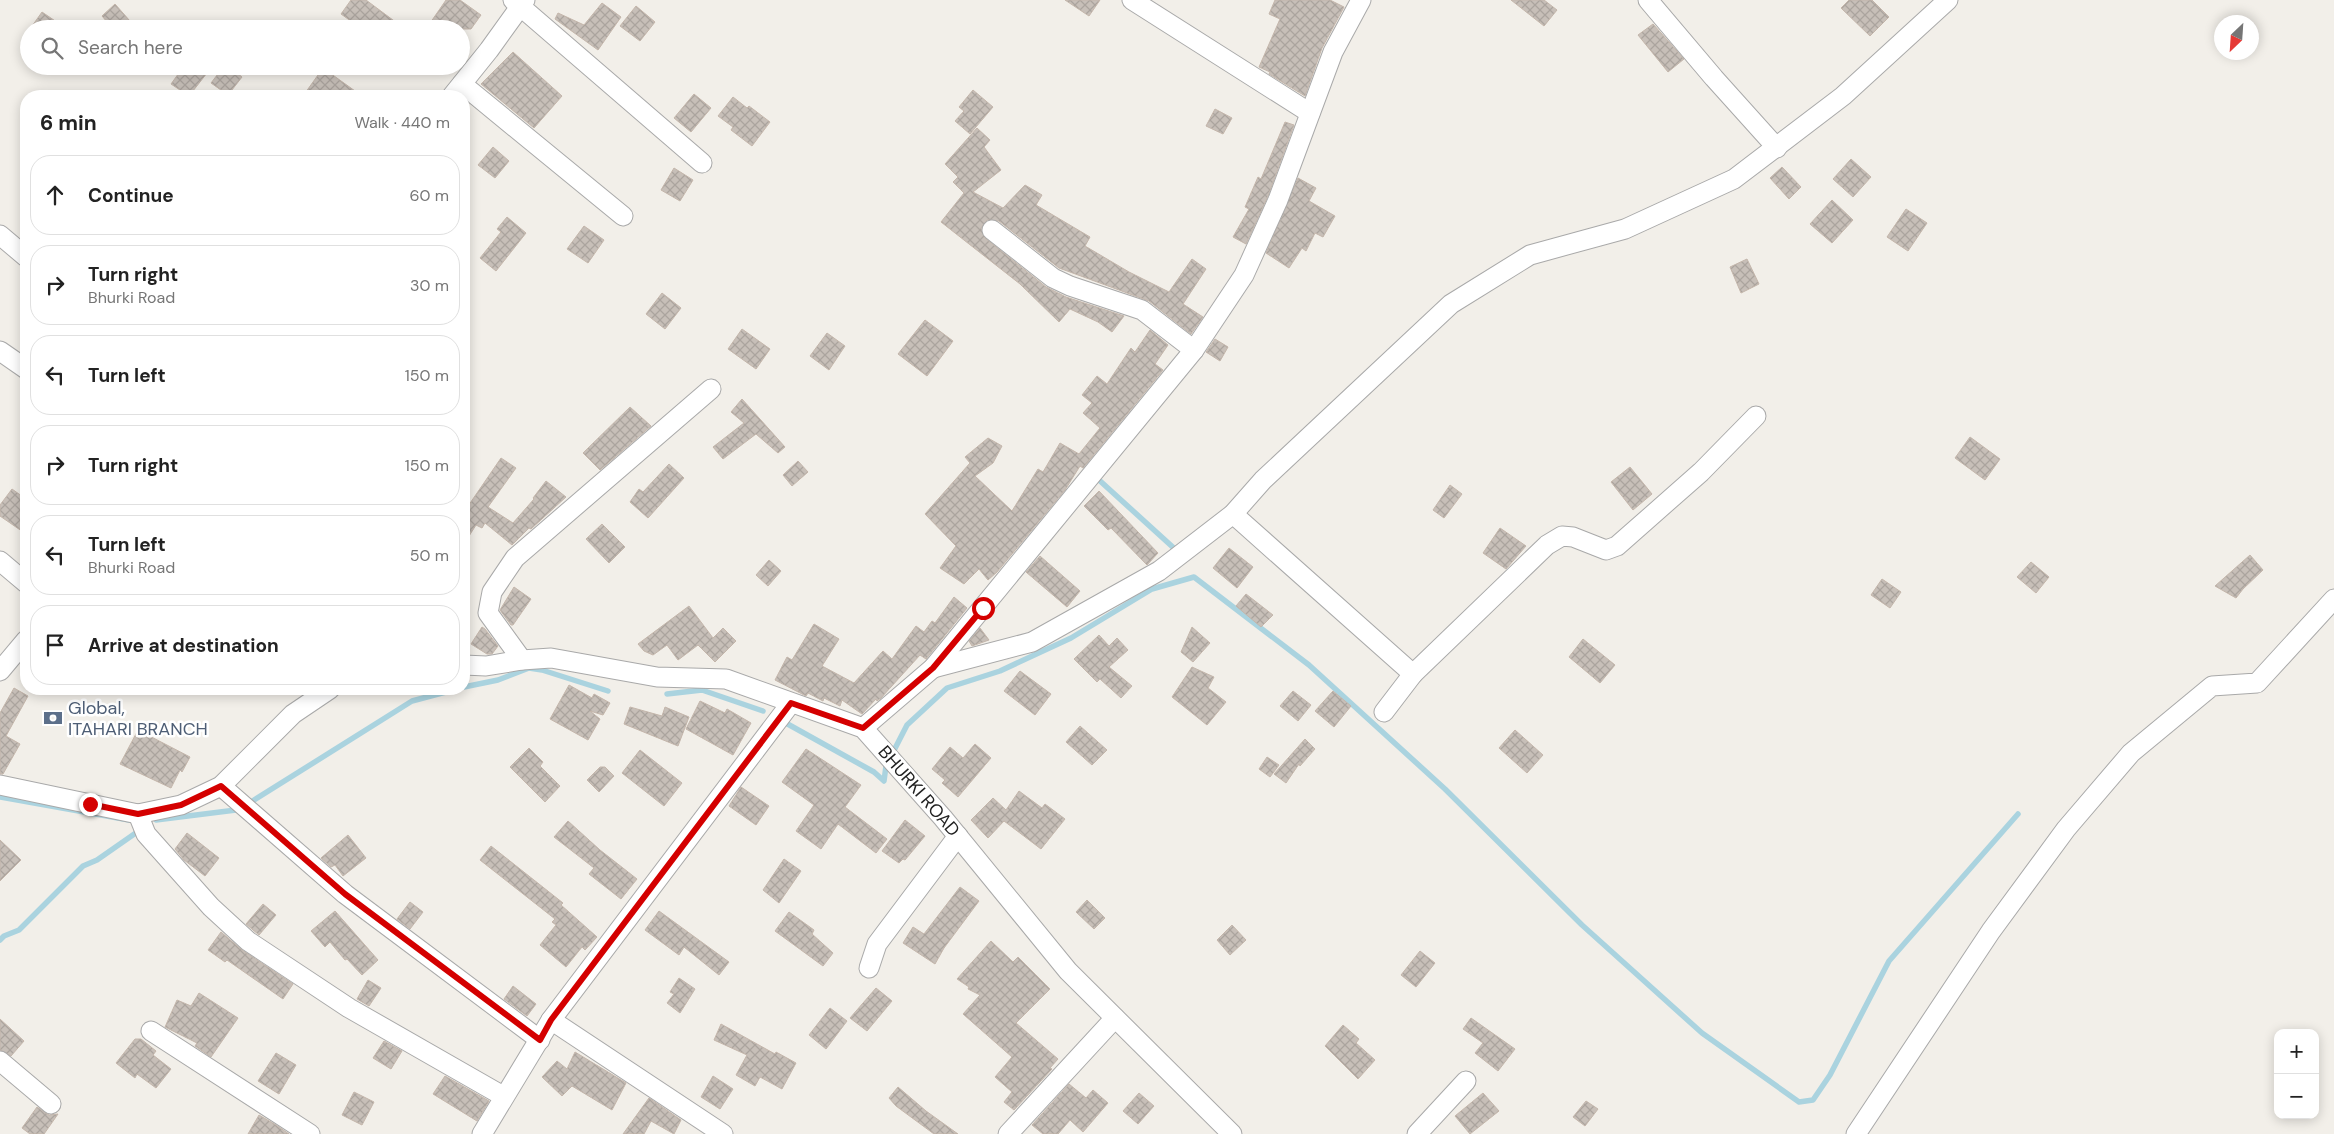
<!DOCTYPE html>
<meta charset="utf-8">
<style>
body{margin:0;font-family:"DM Sans",sans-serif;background:#f2f2f2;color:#222}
.controls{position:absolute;right:15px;bottom:15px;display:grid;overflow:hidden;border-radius:10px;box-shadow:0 2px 12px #0003}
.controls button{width:45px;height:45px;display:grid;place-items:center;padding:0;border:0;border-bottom:1px solid #e0e0e0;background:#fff;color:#222;font:25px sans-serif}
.compass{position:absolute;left:2214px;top:15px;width:45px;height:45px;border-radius:50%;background:#fff;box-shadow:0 2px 12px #0003;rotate:205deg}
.stop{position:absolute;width:15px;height:15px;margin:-11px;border:4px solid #d40000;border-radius:50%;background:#fff}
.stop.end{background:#d40000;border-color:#fff;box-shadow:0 1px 5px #0008}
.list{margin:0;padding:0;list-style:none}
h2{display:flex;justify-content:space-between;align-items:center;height:65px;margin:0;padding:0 20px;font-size:21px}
h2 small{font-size:16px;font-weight:400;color:#767676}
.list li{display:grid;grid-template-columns:32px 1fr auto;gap:15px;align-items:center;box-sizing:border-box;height:80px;margin:0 10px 10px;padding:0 10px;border:1px solid #e0e0e0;border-radius:20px}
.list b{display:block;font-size:19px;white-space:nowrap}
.list p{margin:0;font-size:16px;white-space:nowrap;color:#767676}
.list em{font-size:16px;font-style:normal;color:#767676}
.icon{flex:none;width:28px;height:28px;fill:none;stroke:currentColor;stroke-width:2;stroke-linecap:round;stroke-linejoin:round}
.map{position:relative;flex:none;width:2334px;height:1134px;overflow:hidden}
.search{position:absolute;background:#fff;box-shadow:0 2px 12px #0003;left:20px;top:20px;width:450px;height:55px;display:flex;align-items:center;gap:12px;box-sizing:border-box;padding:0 18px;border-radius:28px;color:#767676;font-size:19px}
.panel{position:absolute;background:#fff;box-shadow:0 2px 12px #0003;left:20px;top:90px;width:450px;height:605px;border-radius:20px}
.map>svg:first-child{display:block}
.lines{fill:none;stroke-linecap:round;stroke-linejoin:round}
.stream{stroke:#aad3df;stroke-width:5.5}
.building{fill:url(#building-cross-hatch);stroke:#c4b6ab}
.street-casing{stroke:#a9a9a9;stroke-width:21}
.street{stroke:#fff;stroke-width:19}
.route{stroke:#d40000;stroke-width:6}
.labels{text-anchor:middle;stroke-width:5;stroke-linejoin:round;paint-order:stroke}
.service-label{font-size:18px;fill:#4e5e75;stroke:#fff;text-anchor:start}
.street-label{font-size:18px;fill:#222;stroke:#fff}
</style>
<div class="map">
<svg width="2334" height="1134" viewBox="0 0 2334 1134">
<defs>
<pattern id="building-cross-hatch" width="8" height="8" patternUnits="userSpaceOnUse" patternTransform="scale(1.25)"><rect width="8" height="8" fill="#c7bfb8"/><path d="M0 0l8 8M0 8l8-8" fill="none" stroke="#aba49e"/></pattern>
</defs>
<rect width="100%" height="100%" fill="#f2efe9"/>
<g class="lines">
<g class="stream">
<path d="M1099,480L1176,550"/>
<path d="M464,687L498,680L529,668L542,670L608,691"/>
<path d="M667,694L702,690L763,711"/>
<path d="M784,722L874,772L884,781L886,766L907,725L947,688L1000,671L1071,638L1152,589L1194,577L1309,665L1445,789L1582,925L1702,1033L1799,1102L1813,1100L1830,1075L1889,961L2018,814"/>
<path d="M0,797L129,820"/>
<path d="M251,802L412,701L457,689"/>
<path d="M156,820L236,810"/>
<path d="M0,940L4,936L19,930L83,866L97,860L140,830"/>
</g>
</g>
<g class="building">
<path d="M351,0H366L405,29H362L341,14Z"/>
<path d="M446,0H460L481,15L471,29H426Z"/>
<path d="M1065,0H1100L1089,16Z"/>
<path d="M1275,0H1330L1344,7L1322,48L1305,96L1269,74L1270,72L1259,67L1280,19L1269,14Z"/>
<path d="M1511,0H1544L1557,10L1544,26Z"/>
<path d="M1849,0H1872L1889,17L1870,36L1841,8Z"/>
<path d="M602,3L621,17L598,50L555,19L558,13L584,25Z"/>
<path d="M115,4L137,29H113L102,16Z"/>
<path d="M636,6L655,22L640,41L620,26Z"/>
<path d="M42,12L67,29H30Z"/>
<path d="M1653,24L1684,59L1668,72L1638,35Z"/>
<path d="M513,52L562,96L534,128L481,84Z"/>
<path d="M184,66H198L207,73L189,96L171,84Z"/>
<path d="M224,66H228L242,77L228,95L211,83Z"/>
<path d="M323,68L362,96H303Z"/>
<path d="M973,90L993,107L970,134L955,121L964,111L959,107Z"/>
<path d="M694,94L711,108L691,132L674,118Z"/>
<path d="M733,97L747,108L749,106L770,122L752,146L731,130L733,127L718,116Z"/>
<path d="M1215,109L1232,118L1223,134L1206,126Z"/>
<path d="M1285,122L1294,125L1268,196L1246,244L1233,237L1249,209L1245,207L1258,177L1261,179Z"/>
<path d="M977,128L990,140L984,147L1001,170L973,192L1003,208L1025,185L1042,195L1036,205L1090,237L1085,246L1129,272L1169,292L1192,259L1206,269L1183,304L1203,317L1191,334L1149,301L1059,268L999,221L987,220L981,228L985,238L1046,287L1066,297L1124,316L1112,332L1098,322L1070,309L1059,322L1020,284L941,222L964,193L953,182L958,177L945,164Z"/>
<path d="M493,147L509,161L495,178L478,165Z"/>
<path d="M1851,159L1871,177L1853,197L1833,179Z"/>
<path d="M1782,167L1801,187L1789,199L1770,178Z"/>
<path d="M674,168L693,180L680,201L661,190Z"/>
<path d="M1298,178L1316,188L1309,201L1335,216L1323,237L1315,233L1306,251L1302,248L1289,268L1266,253Z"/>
<path d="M1832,200L1853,220L1832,243L1810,224Z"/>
<path d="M1906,209L1927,223L1908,251L1887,237Z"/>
<path d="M507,217L526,233L496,271L480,258L501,232L497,229Z"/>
<path d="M584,226L604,240L588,263L567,249Z"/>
<path d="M1747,259L1759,284L1741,293L1730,267Z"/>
<path d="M662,293L681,308L665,329L646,314Z"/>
<path d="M925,320L953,341L927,376L898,354Z"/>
<path d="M742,329L770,349L756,369L728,349Z"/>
<path d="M1150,330L1168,345L1155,364L1163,370L1083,468L1080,466L1065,490L997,572L988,580L979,569L964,584L940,568L956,546L925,514L970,463L965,457L988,438L1002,446L993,463L975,476L1012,511L1038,469L1043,472L1060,443L1079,454L1100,428L1083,413L1092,403L1082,395L1097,376L1107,384L1131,348L1135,352Z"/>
<path d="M827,333L845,346L829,370L810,356Z"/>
<path d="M1215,339L1228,347L1220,361L1206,352Z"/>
<path d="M742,399L785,447L778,453L756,434L723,459L713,447L744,423L731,412Z"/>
<path d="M630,407L651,426L600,470L583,453Z"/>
<path d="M1970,437L2000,459L1985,480L1955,458Z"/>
<path d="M501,458L516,468L488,507L513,523L534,499L533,498L546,481L566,497L531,529L529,528L512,545L485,523L482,528L476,525L464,544V512Z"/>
<path d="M798,461L808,472L792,486L783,475Z"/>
<path d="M669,464L684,478L648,518L630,502L639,489L643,492Z"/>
<path d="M1630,467L1652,494L1633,510L1611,482Z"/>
<path d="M1450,485L1462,494L1444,518L1433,510Z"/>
<path d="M12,489L26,499V534L0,516V505Z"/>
<path d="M1099,491L1158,553L1147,565L1111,528L1108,530L1084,506Z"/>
<path d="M602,524L625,547L609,563L586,539Z"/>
<path d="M1500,528L1526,546L1506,569L1483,553Z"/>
<path d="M1229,548L1253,567L1237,588L1213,568Z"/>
<path d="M2250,555L2263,570L2243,589L2236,598L2215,586Z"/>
<path d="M1040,556L1080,591L1067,607L1026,572Z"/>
<path d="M769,560L781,571L768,586L756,575Z"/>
<path d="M2031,562L2049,577L2036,593L2017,577Z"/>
<path d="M1882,579L1901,592L1890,608L1871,595Z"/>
<path d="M514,587L531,599L513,625H511L500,610Z"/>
<path d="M1246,594L1273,615L1261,627L1236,606Z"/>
<path d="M954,597L967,608L926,659L920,655L881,698L877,701L876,699L862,714L842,700L840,706L824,698L823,701L808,693L806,696L775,680L787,657L792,660L814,624L839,639L822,666L854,683L883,651L892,659L916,626L924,632L932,621L935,623Z"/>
<path d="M689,606L713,638L723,628L736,641L715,662L698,645L678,660L667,645L653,655L644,651L638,644Z"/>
<path d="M482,627L485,629L498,646L492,654H487L471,644Z"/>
<path d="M1192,627L1210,643L1193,662L1181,652Z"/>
<path d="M980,628L989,640L972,646L969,641Z"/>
<path d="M1099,635L1109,646L1117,638L1128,650L1109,667L1132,686L1121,698L1100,679L1097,682L1074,659Z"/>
<path d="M1583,639L1615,665L1600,683L1569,657Z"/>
<path d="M1192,667L1214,677L1208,688L1226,702L1207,725L1172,697Z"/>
<path d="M1020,671L1051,694L1035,715L1004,691Z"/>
<path d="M569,685L592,698L594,694L610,703L603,715L590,711L600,719L588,740L550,719Z"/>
<path d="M14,688L28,696L6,736L20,744L3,774H0V713Z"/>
<path d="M1293,691L1311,705L1298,721L1280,706Z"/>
<path d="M1333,691L1351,706L1334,727L1315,711Z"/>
<path d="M700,701L725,713L727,709L751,723L733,755L686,729Z"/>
<path d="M630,707L662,716L665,707L689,717L678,746L624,724Z"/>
<path d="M1080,726L1107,750L1092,765L1066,742Z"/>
<path d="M138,730L190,757L182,772L180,770L171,788L120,764Z"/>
<path d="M1515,730L1543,755L1527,773L1499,748Z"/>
<path d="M1305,739L1315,749L1300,766L1299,764L1286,783L1274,774Z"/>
<path d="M975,744L991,758L958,797L942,783L945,780L932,769L950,747L963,758Z"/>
<path d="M529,748L543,762L540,766L560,786L545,802L510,767Z"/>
<path d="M806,749L861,785L845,807L887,839L876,853L838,824L821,849L796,831L814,805L782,782Z"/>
<path d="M640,750L682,783L664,806L622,773Z"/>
<path d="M1267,757L1279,765L1270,777L1259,769Z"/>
<path d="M600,767H605L614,776L599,792L587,780Z"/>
<path d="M741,787L769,806L756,825L729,806Z"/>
<path d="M1019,791L1042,808L1045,804L1065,819L1041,849L1004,821L988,838L971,820L993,798L1006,810Z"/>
<path d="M905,820L925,836L905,860L903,859L899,863L882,851Z"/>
<path d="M568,821L600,850L637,879L621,899L589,874L594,868L554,837Z"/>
<path d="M187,833L219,858L205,876L184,860L175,849Z"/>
<path d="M348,835L366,858L343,876L335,865L331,867L321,858Z"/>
<path d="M0,840L21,860L0,881Z"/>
<path d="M491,846L563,903L561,905L597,937L585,950L582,947L566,967L540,945L556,925L552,922L555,919L480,860Z"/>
<path d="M784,859L801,871L779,903L763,890Z"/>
<path d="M960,887L979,901L944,948L935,964L903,943L913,927L924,934Z"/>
<path d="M1087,900L1105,918L1094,929L1076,912Z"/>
<path d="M410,902L423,912L410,929L397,919Z"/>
<path d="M263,904L276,915L259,935L246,924Z"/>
<path d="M335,911L378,960L362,975L347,959L345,960L330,942L325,947L311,931Z"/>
<path d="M659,911L729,962L719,975L684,947L679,955L645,930Z"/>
<path d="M789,912L814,930L812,934L833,953L823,966L775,931Z"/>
<path d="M1232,925L1246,940L1230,955L1217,940Z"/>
<path d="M221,932L242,950L293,984L283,999L227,960L225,962L208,950Z"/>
<path d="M991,941L1013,962L1018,957L1050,989L1016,1023L1058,1059L1050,1068L1052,1069L1014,1110L1004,1102L1012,1092L995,1077L1012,1057L963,1014L980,995L968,989L969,987L957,979Z"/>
<path d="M1420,951L1435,963L1416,987L1401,975Z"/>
<path d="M679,978L695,989L680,1013L667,1003L674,994L670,992Z"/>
<path d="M368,980L381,988L369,1006L357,999Z"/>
<path d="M513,986L536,1004L527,1016L504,999Z"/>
<path d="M876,988L892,1001L867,1031L850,1018Z"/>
<path d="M199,993L238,1018L211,1057L195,1046L197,1043L165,1027L177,1000L191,1006Z"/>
<path d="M830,1008L847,1021L826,1049L809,1035Z"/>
<path d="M1471,1018L1515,1049L1498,1071L1475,1053L1483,1043L1463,1029Z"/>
<path d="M0,1019L24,1041L11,1056L0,1050Z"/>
<path d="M721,1024L775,1054L776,1052L796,1063L782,1089L760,1077L755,1086L736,1075L747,1055L714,1040Z"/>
<path d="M1343,1025L1359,1039L1356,1043L1375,1060L1358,1079L1325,1046Z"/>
<path d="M135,1039H141L156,1051L153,1055L171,1069L156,1088L137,1074L135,1078L116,1063Z"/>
<path d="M384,1041L402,1051L391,1069L373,1058Z"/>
<path d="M575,1052L626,1083L612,1110L572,1086L562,1096L542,1077L557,1061L567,1069Z"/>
<path d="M276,1053L296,1065L279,1094L258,1081Z"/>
<path d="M445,1076L489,1101L477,1121L433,1094Z"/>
<path d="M713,1076L733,1089L720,1109L701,1097Z"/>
<path d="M1069,1084L1086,1098L1093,1090L1108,1103L1083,1132L1070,1120L1058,1134H1043L1032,1125Z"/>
<path d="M898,1087L926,1111L958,1134H934L896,1106L889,1098Z"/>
<path d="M354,1092L374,1102L362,1125L342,1115Z"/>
<path d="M1139,1093L1154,1106L1138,1124L1123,1111Z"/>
<path d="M1483,1093L1499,1111L1470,1134L1455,1116Z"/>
<path d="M649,1098L681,1120L674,1134L651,1121L644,1134H623Z"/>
<path d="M1586,1101L1598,1109L1585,1126L1573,1117Z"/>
<path d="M37,1107L49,1115L58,1114L44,1134H30L22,1128Z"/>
<path d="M259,1115L276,1125L289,1134H248Z"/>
</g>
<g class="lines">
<g class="street-casing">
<g id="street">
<path d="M513,0L702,163"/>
<path d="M1132,0L1310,113"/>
<path d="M1648,0L1714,78L1777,148"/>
<path d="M462,84L623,216"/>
<path d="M452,96L489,50L525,0"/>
<path d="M992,230L1053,278L1070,286L1142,310L1194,350"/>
<path d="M0,235L26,257"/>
<path d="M0,351L26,369"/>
<path d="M1233,514L1413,674"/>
<path d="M0,561L26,583"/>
<path d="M522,660L488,613L492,592L515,558L711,389"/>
<path d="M464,665L486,666L522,660L551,658L657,677L726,679L863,728L943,818L1068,971L1232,1134"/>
<path d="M933,668L1032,642L1159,571L1233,514L1263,480L1451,304L1530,255L1625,229L1734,179L1843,96L1948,0"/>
<path d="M0,671L26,640"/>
<path d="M1384,712L1413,674L1547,545L1562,536L1573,537L1606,550L1617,546L1701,472L1756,416"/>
<path d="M863,728L933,668L1194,350L1244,275L1278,200L1333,52L1361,0"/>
<path d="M0,785L138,814L181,805L221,786L293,714L330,689"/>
<path d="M221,786L345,894L540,1040"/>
<path d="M138,814L146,834L211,907L248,941L349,1008L503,1096"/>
<path d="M869,968L877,944L958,836"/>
<path d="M551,1020L723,1134"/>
<path d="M151,1031L310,1134"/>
<path d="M0,1061L51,1104"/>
<path d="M482,1134L551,1020L791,703"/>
<path d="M1008,1134L1115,1018"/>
<path d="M1417,1134L1466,1081"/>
<path d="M1856,1134L1991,931L2066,829L2131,753L2212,686L2257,683L2334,599"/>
</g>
</g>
<use href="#street" class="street"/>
</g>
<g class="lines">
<path class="route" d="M90,804L138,814L181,805L221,786L345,894L540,1040L551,1020L791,703L863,728L933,668L983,608"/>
</g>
<defs>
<g id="bank-bare" transform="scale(1.5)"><path d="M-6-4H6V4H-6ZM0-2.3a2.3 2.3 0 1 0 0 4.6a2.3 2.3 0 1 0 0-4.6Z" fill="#5c6f8a" stroke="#fff" stroke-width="2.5" paint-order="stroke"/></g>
</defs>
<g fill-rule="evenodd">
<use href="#bank-bare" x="53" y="718"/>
</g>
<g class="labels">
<g class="service-label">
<text x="68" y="714">Global,<tspan x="68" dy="21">ITAHARI BRANCH</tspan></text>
</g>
<g class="street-label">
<text transform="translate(919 791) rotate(49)" y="6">BHURKI ROAD</text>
</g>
</g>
</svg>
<div class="controls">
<button>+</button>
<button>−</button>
</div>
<svg class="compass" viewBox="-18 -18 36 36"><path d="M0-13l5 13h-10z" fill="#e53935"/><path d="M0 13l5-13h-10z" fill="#767676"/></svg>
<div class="stop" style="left:983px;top:608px"></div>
<div class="stop end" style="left:90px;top:804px"></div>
<div class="search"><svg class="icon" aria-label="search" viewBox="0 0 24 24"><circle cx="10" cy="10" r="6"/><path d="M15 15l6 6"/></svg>Search here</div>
<section class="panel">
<h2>6 min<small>Walk · 440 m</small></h2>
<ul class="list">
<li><svg class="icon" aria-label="ahead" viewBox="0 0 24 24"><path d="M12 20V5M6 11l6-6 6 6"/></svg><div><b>Continue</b></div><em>60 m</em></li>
<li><svg class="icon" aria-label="right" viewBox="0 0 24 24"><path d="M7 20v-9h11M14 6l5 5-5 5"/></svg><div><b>Turn right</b><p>Bhurki Road</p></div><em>30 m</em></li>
<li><svg class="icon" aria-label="left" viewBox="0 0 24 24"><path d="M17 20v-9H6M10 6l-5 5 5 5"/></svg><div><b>Turn left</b></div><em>150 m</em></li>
<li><svg class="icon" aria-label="right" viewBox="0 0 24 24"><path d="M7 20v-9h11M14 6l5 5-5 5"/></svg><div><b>Turn right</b></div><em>150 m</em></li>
<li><svg class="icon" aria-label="left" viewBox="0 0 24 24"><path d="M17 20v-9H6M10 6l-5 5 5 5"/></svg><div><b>Turn left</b><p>Bhurki Road</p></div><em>50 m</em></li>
<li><svg class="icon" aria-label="arrive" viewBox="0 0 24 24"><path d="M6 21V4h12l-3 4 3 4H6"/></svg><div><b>Arrive at destination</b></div></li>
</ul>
</section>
</div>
